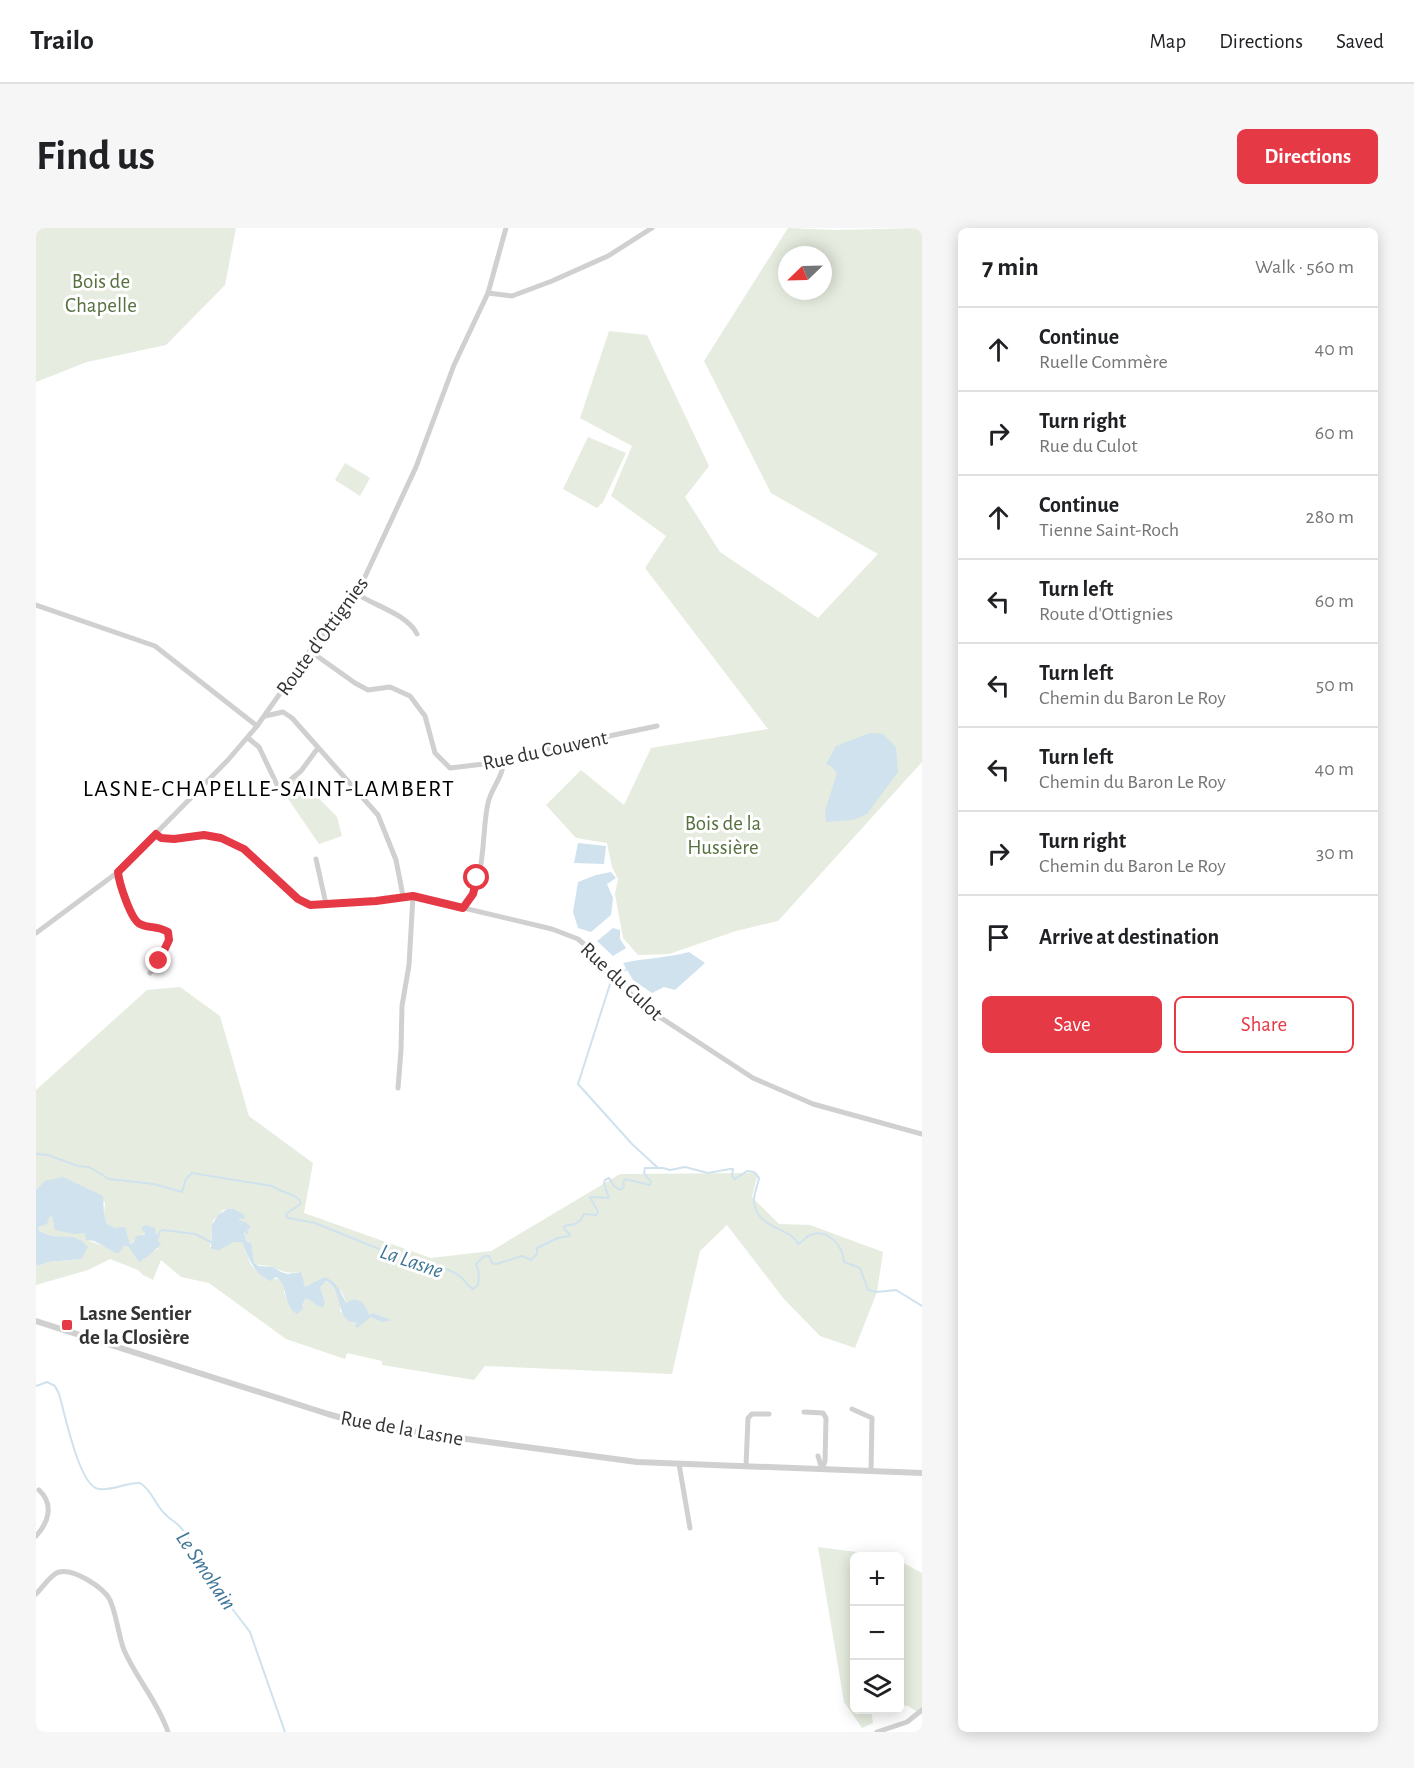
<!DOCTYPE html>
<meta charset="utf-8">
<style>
body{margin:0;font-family:"Alegreya Sans",sans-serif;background:#f6f6f6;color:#202124}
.controls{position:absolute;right:18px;bottom:18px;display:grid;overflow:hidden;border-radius:9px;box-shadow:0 3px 15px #0003}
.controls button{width:54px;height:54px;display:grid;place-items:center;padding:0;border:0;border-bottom:2px solid #e0e0e0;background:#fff;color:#202124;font:30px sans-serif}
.compass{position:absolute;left:742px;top:18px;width:54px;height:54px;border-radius:50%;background:#fff;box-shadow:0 3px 15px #0003;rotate:247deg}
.stop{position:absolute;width:18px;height:18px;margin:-14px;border:4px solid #e63946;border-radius:50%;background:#fff}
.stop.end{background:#e63946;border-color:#fff;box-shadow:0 2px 6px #0008}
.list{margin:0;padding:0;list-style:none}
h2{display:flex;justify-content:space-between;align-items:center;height:78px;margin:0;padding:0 24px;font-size:26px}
h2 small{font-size:20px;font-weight:400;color:#757577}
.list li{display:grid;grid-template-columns:39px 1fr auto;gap:18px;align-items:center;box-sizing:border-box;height:84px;padding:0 24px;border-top:2px solid #e0e0e0}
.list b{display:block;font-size:22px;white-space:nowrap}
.list p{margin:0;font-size:20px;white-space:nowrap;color:#757577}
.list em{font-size:20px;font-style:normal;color:#757577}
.actions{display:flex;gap:12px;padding:18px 24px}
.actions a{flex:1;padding:14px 0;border:2px solid #e63946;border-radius:9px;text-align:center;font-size:21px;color:#e63946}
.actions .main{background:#e63946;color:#fff}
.icon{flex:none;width:33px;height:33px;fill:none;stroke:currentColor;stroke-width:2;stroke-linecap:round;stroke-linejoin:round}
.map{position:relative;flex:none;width:886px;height:1504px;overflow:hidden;border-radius:9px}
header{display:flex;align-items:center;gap:36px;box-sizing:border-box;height:84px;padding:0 30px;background:#fff;border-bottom:2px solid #e0e0e0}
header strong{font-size:28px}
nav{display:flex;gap:33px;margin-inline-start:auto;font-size:21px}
.intro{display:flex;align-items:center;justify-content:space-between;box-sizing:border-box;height:144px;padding:0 36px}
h1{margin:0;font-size:42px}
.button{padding:15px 27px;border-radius:9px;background:#e63946;color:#fff;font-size:21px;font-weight:700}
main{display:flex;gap:36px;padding:0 36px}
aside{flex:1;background:#fff;border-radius:9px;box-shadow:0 3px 15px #0003}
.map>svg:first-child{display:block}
.green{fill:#e6ecdf;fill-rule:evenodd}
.water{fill:#cfe2ee}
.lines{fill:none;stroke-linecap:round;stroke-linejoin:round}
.stream{stroke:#cfe2ee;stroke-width:2}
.minor{stroke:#d0d0d0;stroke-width:5}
.tertiary{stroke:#d0d0d0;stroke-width:6}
.route{stroke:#e63946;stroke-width:8}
.poi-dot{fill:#e63946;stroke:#fff;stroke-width:2}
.labels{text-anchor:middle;stroke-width:6;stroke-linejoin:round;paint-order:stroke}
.park-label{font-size:21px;fill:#56703f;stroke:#fff}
.street-label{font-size:21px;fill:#333;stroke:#fff}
.poi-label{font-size:21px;font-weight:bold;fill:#333;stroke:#fff;text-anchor:start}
.water-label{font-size:22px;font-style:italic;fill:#3f7597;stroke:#fff}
.quarter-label{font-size:24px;letter-spacing:1.5px;fill:#000;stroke:#fff}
</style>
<header>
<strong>Trailo</strong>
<nav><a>Map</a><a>Directions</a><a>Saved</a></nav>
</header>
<div class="intro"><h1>Find us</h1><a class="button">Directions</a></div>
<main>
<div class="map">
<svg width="886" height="1504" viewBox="0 0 886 1504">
<rect width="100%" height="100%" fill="#fff"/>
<g class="green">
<path d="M0,0H200L189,57L130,117L51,134L0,154Z"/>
<path d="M752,0L798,2L886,0V534L742,693L700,703L633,726L602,727L587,710L579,666L582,651L576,639L571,615L540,610L510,577L545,542L588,577L615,520L732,501L609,340L630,308L575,268L596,218L544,190L573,103L611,107L673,238L649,269L684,324L782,390L842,326L735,265L668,133ZM751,27H787V63H751Z"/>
<path d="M552,209L590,225L567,274L561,280L527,261Z"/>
<path d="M309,235L334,250L324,268L299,252Z"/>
<path d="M261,548L301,589L306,608L283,616L246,562L253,557L263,568L266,566L255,554Z"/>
<path d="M144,759L184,788L213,888L277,935L268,985L395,1030L455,1023L584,946L722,945L716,969L743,996L774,997L847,1024L841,1064L819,1120L784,1108L748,1071L691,997L664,1023L636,1146L449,1138L438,1152L346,1137V1133L311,1125L309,1131L250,1111L173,1055L145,1049L125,1032L117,1052L107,1047L102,1042L74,1031L52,1042L0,1057V1038L13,1034L45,1031L48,1017C41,1007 29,1010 18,1008C13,1007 8,1004 3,1003L2,999L16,988L18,997L49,1005L51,1012L78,1022L88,1018L93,1019L107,1032L114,1025L122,1021L121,1012L109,1005L94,1016L91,1007L71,996L68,986L69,974L5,957L0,962V862L111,762ZM191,981L204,985L203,992L215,1000L208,1003L210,1013L214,1014L217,1035C225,1039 231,1036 238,1040C248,1044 252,1046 263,1044L269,1059L288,1049L306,1064L310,1075L322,1072L333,1087L337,1085L353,1091H341L335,1089L326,1094L317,1095L304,1083C306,1072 300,1061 292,1054H287L284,1059L289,1074L281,1078L278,1074L270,1070L266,1077H253L248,1064L249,1060C244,1048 241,1051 230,1051L215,1037L206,1014H198L174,1019L177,993L187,982Z"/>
<path d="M782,1319L852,1328H818V1482H835L837,1495L826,1500L808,1474Z"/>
<path d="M864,1333L886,1345V1487L872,1478L864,1477Z"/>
</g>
<g class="water">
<path d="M834,505L847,506L860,519L862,544L831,586L817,592L790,594L789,583L801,545L795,538L790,536L800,518Z"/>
<path d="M542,615L570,618L568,636L538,635Z"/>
<path d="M575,644L580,650L571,656L577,670L575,687L555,704L542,700L537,684L542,654L560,647Z"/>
<path d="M577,700L584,702V711L590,720L577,728L561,713Z"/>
<path d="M653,724L669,735L639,762L628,759L616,765L597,752L587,735C609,730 631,730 653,724Z"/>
<path d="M27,949L67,968L68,986L71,996L79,1000L89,999L94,1016L98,1014L100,1008L108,1007L109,1005L105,1000L110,997L119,1000V1005L124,1009L121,1012L125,1015C122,1021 110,1030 103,1034L93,1019L88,1018L83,1025H80L58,1013L50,1012L49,1005L38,1006L19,1002L16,988L13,990L11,996L2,999L3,1003L17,1008L37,1009L46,1013L52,1019L45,1031L13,1034L0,1038V962L9,953Z"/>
<path d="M191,981H198L208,987L209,991L204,990L203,992L211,995L215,1000L211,1002L213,1007L208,1004L210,1013L215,1015L218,1035L223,1038L237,1039L245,1044L252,1046L265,1044L269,1059L288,1049C301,1053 304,1063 310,1075C321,1067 330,1075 333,1087L337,1085L356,1092L346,1094L335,1089L321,1100L319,1097L322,1095C297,1095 310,1063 290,1053L284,1059L289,1074L287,1079L281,1078L277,1074L270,1070L266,1077L267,1081L261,1086C246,1077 253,1057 240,1049L234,1053C218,1046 212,1029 206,1014H198L183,1022L175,1021L176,997L182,987Z"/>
</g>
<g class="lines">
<g class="stream">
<path d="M583,746L591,741"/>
<path d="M576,750L542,856L596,916L622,940"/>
<path d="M0,926L12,927L42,938L53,939L73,951L118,956L146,964L150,951L156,945L236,958C247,966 261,965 265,975C261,981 253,981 250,987L252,990L279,995L390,1040C400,1036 419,1043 427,1051C431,1055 431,1058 437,1061L442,1057L443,1045L440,1036L448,1028H453L456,1035L460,1036L486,1028L495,1032L501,1026V1020L522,1010L533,1008L534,1006L529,1002L528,998L539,996L545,992L548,986L560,987L562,984C560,978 556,975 554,969L573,970L568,955L569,952L573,950L578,958L584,962L588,959L587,955L589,951L614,957L615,954L608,945L609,940H627L634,942L649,939L672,945L694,941H697L696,948L699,951L711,943L718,944L723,950C722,957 717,967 718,974C721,1002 755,999 762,1016C768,1013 769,1009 774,1007C792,1000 807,1018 808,1034L824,1040L832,1062L841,1064L860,1062L886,1078"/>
<path d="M122,1008L124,1003L128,1002L159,1006L175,1014"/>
<path d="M0,1158L11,1154L19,1158L23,1166C29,1185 43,1259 63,1261C77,1263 91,1254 104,1255C116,1262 118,1275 128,1285C133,1291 142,1295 146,1301C154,1311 160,1324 162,1336L214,1404L249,1504"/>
</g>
<g class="minor">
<path d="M452,65L476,68L516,53L572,28L616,0"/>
<path d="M321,366C339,378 371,386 381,406"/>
<path d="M0,377L119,418L221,498"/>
<path d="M274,423L319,455L332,462L354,459L374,468L389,488L399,525L414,540L448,536L506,522L621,498"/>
<path d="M229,488L247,484L256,490L342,587L360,632L367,668"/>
<path d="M212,510L223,519L243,561L265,543L282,520"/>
<path d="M120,606L125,610L138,611L168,607L185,610L208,621L263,671L274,677L340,673L377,668L516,701L542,711L562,728L587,759L613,782L717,850L777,876L886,906"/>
<path d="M280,631L290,676"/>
<path d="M82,644C83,654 92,685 99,692C105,699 112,697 120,698C147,703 122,734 114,745"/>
<path d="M427,680C451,658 445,604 452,575C455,560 469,547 467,531"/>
<path d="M0,705L82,644L192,532L221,498L274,423L321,366L380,239L418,137L452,65L470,0"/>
<path d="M362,860L365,822L366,778L373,737L377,668"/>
<path d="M816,1181L836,1190L835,1242"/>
<path d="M768,1184L787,1185L790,1190L789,1233L786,1241"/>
<path d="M782,1228L786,1241"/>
<path d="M643,1236L654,1300"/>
<path d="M710,1238L712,1190L716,1186H733"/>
<path d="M0,1308C13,1294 18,1276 3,1262"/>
<path d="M0,1366C6,1360 15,1346 23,1344C38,1340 68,1360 74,1372C81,1388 82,1406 88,1422C100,1450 122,1474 132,1504"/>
<path d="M841,1504L871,1494L886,1482"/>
</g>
<path class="tertiary" d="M0,1093L292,1186L334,1198L601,1234L886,1245"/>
</g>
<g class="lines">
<path class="route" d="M123,733L133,712L132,704C120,697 114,701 104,696C95,692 83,655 82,644L120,606L125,610L138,611L168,607L185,610L208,621L262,671L274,677L340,673L377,668L427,680L437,666L441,650"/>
</g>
<rect class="poi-dot" x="25" y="1091" width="12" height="12" rx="3"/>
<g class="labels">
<g class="park-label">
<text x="65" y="60">Bois de<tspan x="65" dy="24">Chapelle</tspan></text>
<text x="687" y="602">Bois de la<tspan x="687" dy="24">Hussière</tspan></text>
</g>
<g class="street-label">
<text transform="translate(286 408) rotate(-54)" y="7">Route d'Ottignies</text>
<text transform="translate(509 522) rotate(-12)" y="7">Rue du Couvent</text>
<text transform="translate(586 753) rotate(43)" y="7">Rue du Culot</text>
<text transform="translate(366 1200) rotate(10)" y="7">Rue de la Lasne</text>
</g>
<g class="poi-label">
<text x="43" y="1092">Lasne Sentier<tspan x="43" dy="24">de la Closière</tspan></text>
</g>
<g class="water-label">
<text transform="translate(376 1032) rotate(19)" y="8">La Lasne</text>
<text transform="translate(171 1342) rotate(56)" y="8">Le Smohain</text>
</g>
<g class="quarter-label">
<text x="233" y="568">LASNE-CHAPELLE-SAINT-LAMBERT</text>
</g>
</g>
</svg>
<div class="controls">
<button>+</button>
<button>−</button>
<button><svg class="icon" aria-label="layers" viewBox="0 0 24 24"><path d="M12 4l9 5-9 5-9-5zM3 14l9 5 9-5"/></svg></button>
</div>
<svg class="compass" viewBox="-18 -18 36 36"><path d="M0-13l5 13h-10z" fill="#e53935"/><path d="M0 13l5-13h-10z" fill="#757577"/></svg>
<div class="stop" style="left:441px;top:650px"></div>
<div class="stop end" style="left:123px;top:733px"></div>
</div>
<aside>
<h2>7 min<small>Walk · 560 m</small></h2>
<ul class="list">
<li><svg class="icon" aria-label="ahead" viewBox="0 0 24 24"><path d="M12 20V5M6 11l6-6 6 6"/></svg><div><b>Continue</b><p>Ruelle Commère</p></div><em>40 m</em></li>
<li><svg class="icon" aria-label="right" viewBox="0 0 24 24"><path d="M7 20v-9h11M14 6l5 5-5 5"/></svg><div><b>Turn right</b><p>Rue du Culot</p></div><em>60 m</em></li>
<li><svg class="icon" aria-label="ahead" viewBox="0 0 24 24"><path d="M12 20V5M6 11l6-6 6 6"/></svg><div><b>Continue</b><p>Tienne Saint-Roch</p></div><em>280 m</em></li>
<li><svg class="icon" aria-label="left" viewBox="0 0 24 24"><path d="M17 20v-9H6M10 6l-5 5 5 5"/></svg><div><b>Turn left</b><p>Route d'Ottignies</p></div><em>60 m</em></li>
<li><svg class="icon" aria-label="left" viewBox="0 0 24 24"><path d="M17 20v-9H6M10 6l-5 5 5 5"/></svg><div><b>Turn left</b><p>Chemin du Baron Le Roy</p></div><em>50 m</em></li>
<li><svg class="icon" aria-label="left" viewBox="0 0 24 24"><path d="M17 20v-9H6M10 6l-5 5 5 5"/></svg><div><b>Turn left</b><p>Chemin du Baron Le Roy</p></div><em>40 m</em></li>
<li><svg class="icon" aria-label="right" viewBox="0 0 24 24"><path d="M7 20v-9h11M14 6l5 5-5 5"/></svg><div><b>Turn right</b><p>Chemin du Baron Le Roy</p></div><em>30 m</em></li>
<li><svg class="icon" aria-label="arrive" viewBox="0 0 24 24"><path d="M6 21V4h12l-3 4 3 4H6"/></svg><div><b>Arrive at destination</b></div></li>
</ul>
<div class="actions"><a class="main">Save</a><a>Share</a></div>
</aside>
</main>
